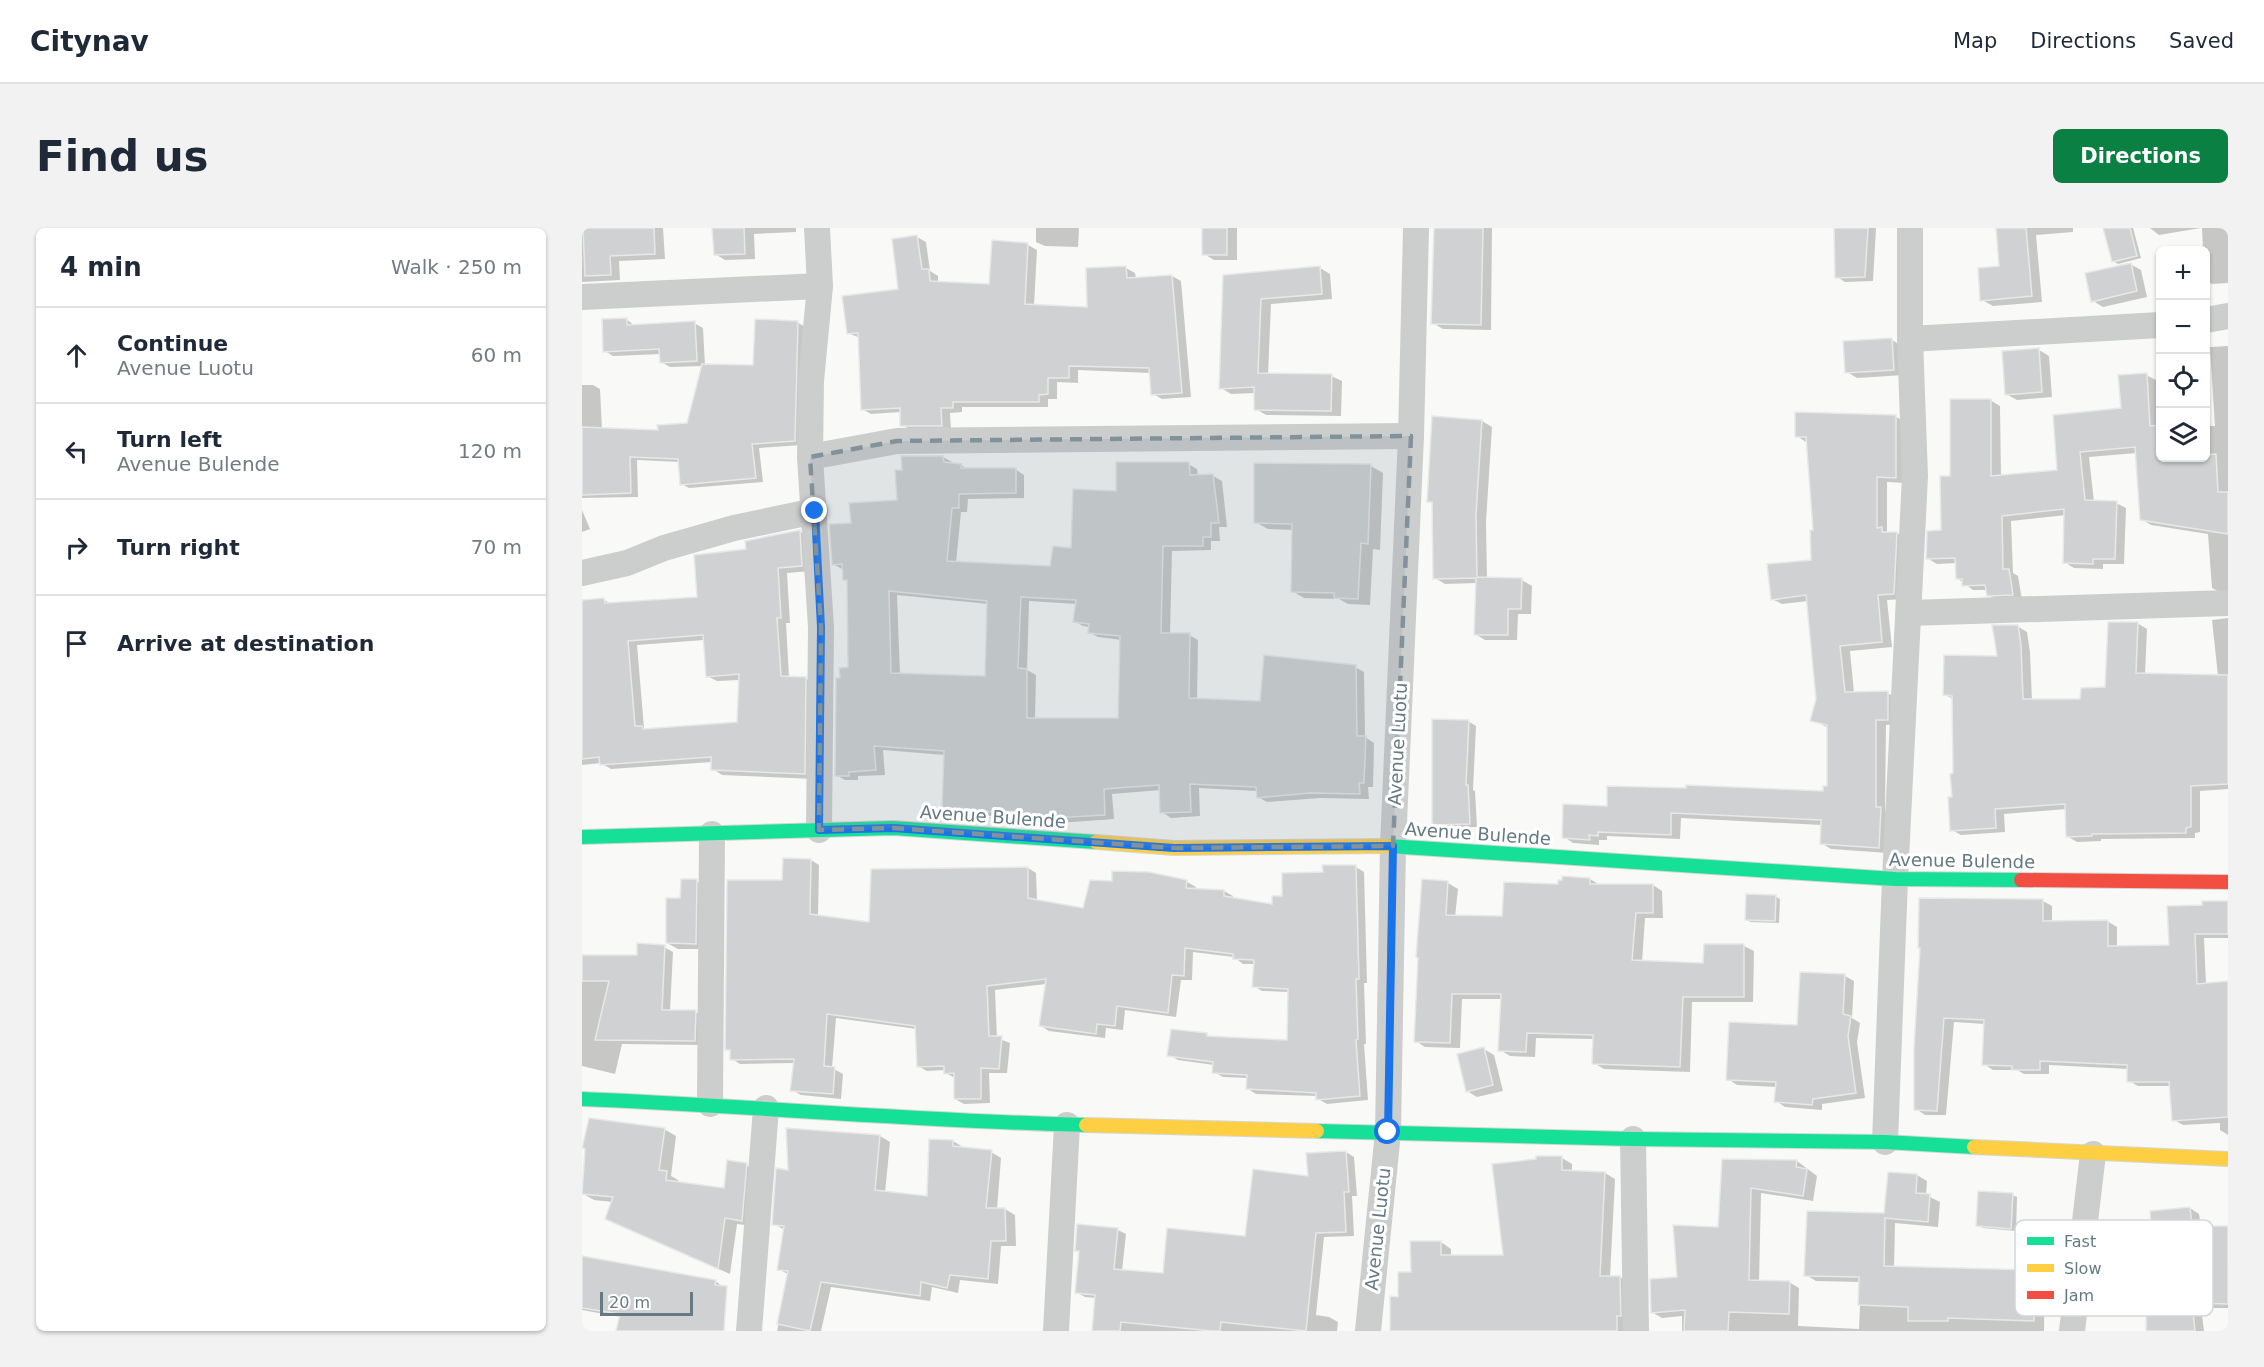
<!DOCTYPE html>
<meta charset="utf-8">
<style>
body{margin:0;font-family:"DejaVu Sans",sans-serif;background:#f2f2f3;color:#1f2937}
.controls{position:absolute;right:18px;top:18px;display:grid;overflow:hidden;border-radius:9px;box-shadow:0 2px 4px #0004}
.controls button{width:54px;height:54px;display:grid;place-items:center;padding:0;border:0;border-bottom:2px solid #e0e1e3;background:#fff;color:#1f2937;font:30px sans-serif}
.scale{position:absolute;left:18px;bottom:15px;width:93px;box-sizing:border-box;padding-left:6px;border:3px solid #657a83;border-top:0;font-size:16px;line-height:21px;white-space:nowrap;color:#657a83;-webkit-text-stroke:4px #fff;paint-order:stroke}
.stop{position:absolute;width:18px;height:18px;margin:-14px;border:4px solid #1a73e8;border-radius:50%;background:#fff}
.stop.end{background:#1a73e8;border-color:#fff;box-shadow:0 2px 6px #0008}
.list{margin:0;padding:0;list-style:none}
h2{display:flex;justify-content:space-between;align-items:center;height:78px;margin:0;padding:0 24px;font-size:26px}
h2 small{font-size:20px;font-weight:400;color:#747a83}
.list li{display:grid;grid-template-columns:39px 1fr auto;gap:18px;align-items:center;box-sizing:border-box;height:96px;padding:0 24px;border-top:2px solid #e0e1e3}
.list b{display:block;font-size:22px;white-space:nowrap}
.list p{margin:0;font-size:20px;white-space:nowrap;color:#747a83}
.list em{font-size:20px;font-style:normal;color:#747a83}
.icon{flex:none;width:33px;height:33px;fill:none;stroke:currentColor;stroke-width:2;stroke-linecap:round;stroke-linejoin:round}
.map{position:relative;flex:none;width:1646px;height:1103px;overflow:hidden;border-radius:9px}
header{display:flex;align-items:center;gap:36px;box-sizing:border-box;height:84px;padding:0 30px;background:#fff;border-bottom:2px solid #e0e1e3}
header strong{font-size:28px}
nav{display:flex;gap:33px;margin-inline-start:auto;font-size:21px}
.intro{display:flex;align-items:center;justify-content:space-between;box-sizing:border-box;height:144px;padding:0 36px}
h1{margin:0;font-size:42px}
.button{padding:15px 27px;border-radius:9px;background:#0b8043;color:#fff;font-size:21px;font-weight:700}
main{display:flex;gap:36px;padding:0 36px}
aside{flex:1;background:#fff;border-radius:9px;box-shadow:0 2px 4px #0004}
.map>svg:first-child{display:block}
.shadow{fill:#0003;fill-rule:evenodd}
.building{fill:#cfd1d2;stroke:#e8e8e8;stroke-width:1.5;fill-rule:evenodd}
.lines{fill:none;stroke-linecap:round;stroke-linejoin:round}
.fast-casing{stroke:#d5d6d6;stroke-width:16}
.slow-casing{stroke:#d5d6d6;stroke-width:16}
.jam-casing{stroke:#d5d6d6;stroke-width:16}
.street{stroke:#cccece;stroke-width:26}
.fast{stroke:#16e098;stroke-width:14}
.slow{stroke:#ffcf43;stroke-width:14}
.jam{stroke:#f24e42;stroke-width:14}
.route{stroke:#1a73e8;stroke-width:8}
.marked{fill:#82929a;fill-opacity:0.2;stroke:#82929a;stroke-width:4.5;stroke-dasharray:12 8;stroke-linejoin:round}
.labels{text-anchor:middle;stroke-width:6;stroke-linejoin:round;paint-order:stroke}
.street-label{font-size:18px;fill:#657a83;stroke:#fff}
.key{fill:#fff;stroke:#d1d7da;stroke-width:1.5}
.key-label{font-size:16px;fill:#657a83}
</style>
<header>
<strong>Citynav</strong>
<nav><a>Map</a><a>Directions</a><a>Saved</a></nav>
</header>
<div class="intro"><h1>Find us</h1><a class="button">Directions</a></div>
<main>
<aside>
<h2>4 min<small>Walk · 250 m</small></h2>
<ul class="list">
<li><svg class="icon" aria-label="ahead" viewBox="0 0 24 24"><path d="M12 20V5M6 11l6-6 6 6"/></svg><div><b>Continue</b><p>Avenue Luotu</p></div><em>60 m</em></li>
<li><svg class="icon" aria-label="left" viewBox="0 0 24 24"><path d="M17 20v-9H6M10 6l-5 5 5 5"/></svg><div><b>Turn left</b><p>Avenue Bulende</p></div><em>120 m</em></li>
<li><svg class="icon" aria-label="right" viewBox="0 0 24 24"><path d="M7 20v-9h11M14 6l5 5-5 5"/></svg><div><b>Turn right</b></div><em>70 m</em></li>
<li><svg class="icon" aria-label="arrive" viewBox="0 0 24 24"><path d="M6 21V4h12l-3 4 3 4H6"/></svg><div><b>Arrive at destination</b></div></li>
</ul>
</aside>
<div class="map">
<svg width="1646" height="1103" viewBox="0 0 1646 1103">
<rect width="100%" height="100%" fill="#f9f9f8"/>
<g class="shadow">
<path d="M0,0H81L83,31L37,33L38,52L0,54Z"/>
<path d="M132,0H214V4L172,6L173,31L143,32L133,26Z"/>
<path d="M454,0H497L496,19L463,18L454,14Z"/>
<path d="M621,0H655V32H632L622,26Z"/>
<path d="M853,0H910L909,102L861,101L851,95Z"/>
<path d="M1256,0H1294L1291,53L1263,54L1255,49Z"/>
<path d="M1415,0H1491V4L1454,7L1460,74L1411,78L1400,72L1419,39Z"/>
<path d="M1523,0H1551L1559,30L1536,36L1531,33Z"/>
<path d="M1568,0H1619L1577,7Z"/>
<path d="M1620,0H1646V55L1630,56L1624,52V22H1621Z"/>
<path d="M335,9L344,14L348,43L356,48V55L408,57L446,17L455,22L452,78L507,80L544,40L553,45L554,51L590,48L599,53L609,169L580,171L571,166L569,145L496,142V155L475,154V171H466V179H380V184L368,185L369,202H329L320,197L319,184L289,186L280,181L278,110L266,105L318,62Z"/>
<path d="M1548,36L1559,42L1565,69L1521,79L1511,73Z"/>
<path d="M738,40L748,46L750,71L689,76L686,147L749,148L760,153L759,188L684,187L674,181V165L649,166L639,160L643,49Z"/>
<path d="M44,91L53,98L112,95L121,100L123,138H173L215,94L223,99L220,217L177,220L181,254L107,260L100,256L98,234L55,232L56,269L0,270V157H11L18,161L20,202L77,204L106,197L121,138L88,139L79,134V126L31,128L23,123Z"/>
<path d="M1310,112L1320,118L1322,147L1275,150L1265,144Z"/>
<path d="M1646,118V366L1640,365L1630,360L1626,306L1569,297L1559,291L1555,225L1507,229L1512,274L1534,275L1544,280L1542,336H1521V341L1492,340L1482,334L1484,287L1429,293L1431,345L1436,348L1440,372H1416L1406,367V362H1391L1375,350V335L1355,336L1345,330L1361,304L1369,249L1408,172L1418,178L1419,249L1477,243L1540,182L1564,147L1574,152L1578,199V230H1624V198H1633L1628,119Z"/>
<path d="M1457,122L1467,128L1470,169L1435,172L1424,166Z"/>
<path d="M1215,186L1314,189L1324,194V255L1305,254V304L1315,305L1325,311L1322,371L1305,372L1310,419L1268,423L1272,465H1305L1315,470V496L1304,497L1303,583L1309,586L1306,625L1249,621L1239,615L1240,597L1099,590L1098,611L1025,608V612H1017V617L991,615L982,609L1026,579L1242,565L1247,559V500L1230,492L1235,471L1226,373L1200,376L1190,371L1231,334L1232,303L1224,214L1215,208Z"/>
<path d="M900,193L910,199L904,294L905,351L940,352L950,358L949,386H936L935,412H903L893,406L895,355L863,356L853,350L852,276L847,273Z"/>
<path d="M361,229L370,234V237H379L387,242L433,241L442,247V270L386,271L385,284H379L374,335L470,339L490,321L536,264L606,236L615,241L616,248H631L640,253L645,299H637L638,313H629V322L590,323L588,406L607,407L616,412L615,472L679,475L773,439L782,444L783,509L792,515L791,559H786L787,571L738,570L685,574L676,569L675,563L617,560L618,588L589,590L580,584L579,562L530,566L532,591L462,596L449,595L439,589V587L404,588L400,586L370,584L361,579L363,527L301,522L303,547L276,548V552H263L254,547L259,452L267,441L266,353L262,351L260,341L251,336L271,296L317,273L321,243ZM315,367L407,376L404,450L318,447ZM447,373L495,376L492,393L501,398L508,399L507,404L516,409L540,412L537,492L453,491L454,447L445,442Z"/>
<path d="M789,238L801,245L798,322L791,321L788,377L766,376L757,371L722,370L710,363L711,302L686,301L673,294Z"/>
<path d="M0,282L8,301L0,304Z"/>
<path d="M217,303L227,309L229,343L205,345L208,395H204L207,449L223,450L233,456L232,551L140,547L131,541L130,534L29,541L19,535L0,537V373L22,372L30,376L117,370L166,322ZM122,412L125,448L135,453L158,452L157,496L65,502L62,500L55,417Z"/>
<path d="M1646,390V561L1618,563V604L1613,605V610L1519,611V613L1495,614L1485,608V581L1422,586L1423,604L1379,607L1370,602L1372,547L1371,471L1363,467L1417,430L1435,398L1445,404L1448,424L1450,473L1500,472L1525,461L1555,395L1565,401L1563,446L1636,448L1630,392Z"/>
<path d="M886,493L894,498L891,562L893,563L895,599L859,600L851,596Z"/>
<path d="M229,632L237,637L236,688L289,696L446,640L454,645L455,673L502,682L531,655L567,645L605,654L614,659L613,662L642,663L651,668L650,671L692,678L701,670L742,645L774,639L782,644L785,755H782L784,816H782L786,872L745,876L736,871V868L674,866L666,861V850L641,849L632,844V837L596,832L587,827L625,807L631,810L707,814V764L680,763L672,758L674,736H661L652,729L611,724L610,752H599L594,789L543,782L541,802L524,800L523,810L467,803L459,798L464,756L413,762L415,810L428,815L425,845H407L408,875L382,876L373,871V850L364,845V842L345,843L336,838L335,801L254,790L250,840L261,846L259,871L219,867L210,862L213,835L158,836L150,831L149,823L145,821L202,654Z"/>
<path d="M1008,651L1018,657H1071L1080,663L1081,690H1063L1060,734L1123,736L1162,718L1172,723L1171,774H1110L1108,844L1022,841L1012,835V811L954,810L953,829L928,828L918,822L920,771H880L878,820L843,819L834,813L866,655L876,661L873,689L922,690L977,657Z"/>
<path d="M114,653L125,659L124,721H96L85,715L99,672Z"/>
<path d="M1193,668L1198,671L1197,695L1169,694L1164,692Z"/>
<path d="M1461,673L1470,678V695L1525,693L1535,699V719H1588L1621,679L1646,674V710H1622L1624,757L1646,754V907L1638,902V895L1601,897L1592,892L1589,858H1556L1547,853V841L1467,837V846H1442L1435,842H1411L1402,836L1403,796L1372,794L1364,887H1343L1334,881V819Z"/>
<path d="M82,719L91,724L88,783L113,784L122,788L121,817L40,816L33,846L0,838V728L56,729Z"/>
<path d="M1263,748L1272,753L1270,790L1278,795L1275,814L1283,870L1240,876V882L1203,879L1194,873L1195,859L1155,857L1146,851L1217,799Z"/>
<path d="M902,821L912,827L921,863L895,869L885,863Z"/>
<path d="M82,901L94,908L89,948L96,952V955L143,961L164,937L176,944L172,998L155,996L148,1046L37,997L25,990L31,974L12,972L0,965Z"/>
<path d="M205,902L298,908L308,914L303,965L347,970L371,913L381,919L409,924L419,930L415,981H423L433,987L434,1018H419L416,1056L378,1052L376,1065L350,1059L348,1073L249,1059L239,1103H195L207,1047L197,1041L203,1002L192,996L208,943Z"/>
<path d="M764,924L772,929L775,968H770L772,1008L742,1009L734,1087L747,1089L756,1094L755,1103H511L514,1070L503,1069L494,1064L498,1024L495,1022L496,998L536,1002L544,1006L540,1043L583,1047L665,1009L727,950Z"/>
<path d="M980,930L990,936V944L1023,945L1033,951L1028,1049H1038L1048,1055L1045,1103H810L817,1070L830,1046L859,1014L869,1021V1028H922Z"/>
<path d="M1141,932L1215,933L1235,948L1231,973L1179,965L1177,1054H1207L1217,1060L1216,1098L1277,1101L1279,1054L1234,1053L1224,1047L1304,986L1307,945L1335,947L1345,953L1344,967L1358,974L1356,999L1313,995L1312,1040L1453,1043L1463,1049L1462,1103H1100V1088L1080,1090L1070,1084L1137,1000Z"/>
<path d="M1430,967L1435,969L1434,1003L1401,1000L1396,997Z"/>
<path d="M1608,980L1617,986L1619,1000H1646V1080H1619L1622,1103H1566V1069L1558,1065L1559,1041L1525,1040L1515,1034L1572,1010Z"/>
<path d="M0,1030L133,1053L142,1059L125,1103H35L39,1089L0,1082Z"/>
</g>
<g class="building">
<path d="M1,0H72L73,26L28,28L29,47L3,48Z"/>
<path d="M130,0H162L163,26L132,27Z"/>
<rect x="620" y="0" width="25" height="27"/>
<path d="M852,0H901L899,97L849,96Z"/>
<path d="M1252,0H1286L1283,49L1253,50Z"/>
<path d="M1414,0H1444L1450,68L1398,73L1396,40L1417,38Z"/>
<path d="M1521,0H1548L1555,28L1530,34Z"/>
<path d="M335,7L340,41H347L348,53L407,56L410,12L446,15L443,76L505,79L504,40L544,38L545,50L590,47L600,165L569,167L567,140L487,138V150H466V166L457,167V174H371V180H359L360,198H318V180L279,182L276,105L265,106L260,68L316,61L310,11Z"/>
<path d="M1549,35L1555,63L1509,74L1503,45Z"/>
<path d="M738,38L740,66L679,71L676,145L750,146L749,183L672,182V159L637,161L641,47Z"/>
<path d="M45,90V97L113,93L115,133L78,135L77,121L21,124L20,91Z"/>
<path d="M173,91L216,93L213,213L170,216L174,250L98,257L96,231L48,229L49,265L0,267V199L76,202L75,197L105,195L120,136L171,137Z"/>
<path d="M1310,110L1312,142L1263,145L1261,113Z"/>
<path d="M1457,120L1460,164L1423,167L1420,123Z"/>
<path d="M1565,145L1568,198L1578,197V230H1623V227L1634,226L1636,264H1646V306L1558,292L1553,219L1498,224L1503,272L1535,273L1533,331H1511V336L1481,335L1482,281L1420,288L1421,341H1427L1431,367L1405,368L1403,357L1380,358V351H1374L1373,330L1344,331L1345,303L1359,302L1358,248H1368V171H1409V248L1475,242L1471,187L1539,180L1536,147Z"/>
<path d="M1213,184L1314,187V250L1295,249V300L1300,299V304H1315L1312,366L1296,367L1300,414L1258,418L1263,464L1306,463V492H1294V579H1299L1297,620L1238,616L1239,592L1089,585V607L1016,604V608L1007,607L1008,612L980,610L981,576L1025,578V558L1104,560V557L1241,563V558H1245V497L1228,493L1234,471L1224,367L1189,372L1185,336L1229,332L1228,302H1231L1224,209H1213Z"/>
<path d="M850,188L900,192L894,287L895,349L940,350L939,381H926V407H892L894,350L851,351L850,274H845Z"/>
<path d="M319,228H361L362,234L380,236L379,240H434V265L377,266V280H370L365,333L468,338L471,318L489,320L491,261L534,263V234H607L608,247L631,246L637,295H629V309H621V318H581L579,405H608L607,470L678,473L682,427L774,437L775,508H784L782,555H777L778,566L728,565L675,570L674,559L608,556L609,584L578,585L577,557L522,561L523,587L452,591L438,590V583L393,584V581L360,580L362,523L292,518L294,542L267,544V548H253L254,450H258L257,440L266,439L265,352H261L260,336L250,337L247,296L269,295L267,275L315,272L313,242H320ZM307,363L405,373L403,448L309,445ZM439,369L494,372L491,394L507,396L506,405L538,408L536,490H445V441L436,440Z"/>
<path d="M672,235L789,236L786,316L779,315L776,371L752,370V365L709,364L710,296L672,295Z"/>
<path d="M218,302L220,338L196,340L199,390H195L199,448L224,449L223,546L129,542V529L18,537L17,529L0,531V372L22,370L23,375L115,369L112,327L164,321L163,313ZM121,407L124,449L157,446L155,494L61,501L60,498H53L46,413Z"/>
<path d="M1526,394H1556L1554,445L1646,447V556L1609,558V599L1604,600V605L1510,606V608L1484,609L1483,576L1413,581L1414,600L1368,603L1366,569H1370L1368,546L1371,545L1370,468L1361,467L1362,427L1415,428L1410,397H1436L1439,417L1441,471H1498L1499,460L1523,459Z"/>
<path d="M850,491L887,492L884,557H886L888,596L850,597Z"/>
<path d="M201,630L229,631L228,686L287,694L289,641L446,639V670L501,680L508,652L530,653V643L567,644L605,652L604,660L642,662V668L690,676V668H700V645L741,644L740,637H774L777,751H774L776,811L774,812L778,868L734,872V865L664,861L665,847L630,845L631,834L585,828L589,801L625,805V808L705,812L706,761L670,759L672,732L651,731V726L603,720L602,748L590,747L586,785L535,778L533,798L515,796L514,806L457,798L464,751L405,758L407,808H420L417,841L399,840V871H372V845L362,846V838L335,839L333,798L245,786L242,838L253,839L251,866L208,863L212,831L148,832V822H143L145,652H200Z"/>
<path d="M980,648L1008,650V656H1071V685H1054L1050,732L1121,735L1122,716H1162V769H1101L1098,839L1010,836L1011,807L945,805L944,824L916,823L919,766H870L868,815L832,814L836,730L834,729L840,651L866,653L864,687L920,688L922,654L976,656V652H980Z"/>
<path d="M99,651H115L114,716L84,715V670H98Z"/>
<path d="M1164,666L1194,667L1193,693L1163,692Z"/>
<path d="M1337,670L1461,671V693L1526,692V718L1587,717L1585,678L1620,677V673H1646V706H1613L1615,756L1646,753V889L1590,893L1587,854H1545V837L1458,833V842H1430V838L1400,837L1402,792L1362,790L1355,883L1332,882V819L1338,720H1336Z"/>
<path d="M55,715L83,717L80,782H114L113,813L13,812L27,753H0V727H55Z"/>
<path d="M1218,744L1263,746L1261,786L1269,788L1266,808L1274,865L1231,871L1230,877L1192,874L1194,854L1144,852L1147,794L1215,797Z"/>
<path d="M902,819L911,857L884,864L875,826Z"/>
<path d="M7,890L83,900L77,942L85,943L84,952L142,960L145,932L165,935L160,993L143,990L136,1041L23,991L31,969L0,966L3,921L0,920Z"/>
<path d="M204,900L298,907L293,962L345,968L347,911L371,912V918L410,922L404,980H423L424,1013H409L406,1051L368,1047L365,1060L339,1054L338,1068L239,1054L228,1103L195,1096L206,1043L195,1042L202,998L190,997L194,940L206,942Z"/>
<path d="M764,923L767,964H762L764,1004L734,1005L724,1103L639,1094L638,1103H630L539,1094L538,1103H510L513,1067L493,1065L497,1023H493L495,996L536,1000L532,1041L581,1045L585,1000L663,1008L671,941L726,948L724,925Z"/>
<path d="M954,928H980V942L1023,944L1018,1048H1038L1039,1088H1035V1103H808V1068L816,1069V1044H829L828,1013H859V1027H921L910,936L954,931Z"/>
<path d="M1140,931L1215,932L1214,939L1225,941L1221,968L1169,960L1167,1052L1208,1053L1207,1086L1147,1084L1146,1103H1102L1103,1082L1069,1085L1068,1051L1095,1049L1091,997L1136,999Z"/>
<path d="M1306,944L1335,946L1334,965L1348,966L1346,994L1303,990L1302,1038L1453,1042L1452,1093L1366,1090V1093H1326V1079L1276,1077L1277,1049L1222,1048L1225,983L1302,985Z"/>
<path d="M1396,963L1431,965L1429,1001L1394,998Z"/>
<path d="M1608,979L1610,998H1646V1076L1610,1075L1613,1103H1564V1066H1557L1558,1036L1513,1035L1517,1006L1570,1008L1568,983Z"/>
<path d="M0,1028L134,1052L133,1057L145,1058L142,1103H34L38,1086L0,1080Z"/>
</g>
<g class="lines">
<g class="fast-casing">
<g id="fast">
<path d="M0,609L311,600L514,614"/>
<path d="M806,618L1313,651L1439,652"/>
<path d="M0,871C168,878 336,893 504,897"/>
<path d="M735,903L1051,911L1303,914L1392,919"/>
</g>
</g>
<g class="slow-casing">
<g id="slow">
<path d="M514,614L592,620L806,618"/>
<path d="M504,897L735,903"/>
<path d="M1392,919L1646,931"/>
</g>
</g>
<g class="jam-casing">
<path id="jam" d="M1439,652L1646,654"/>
</g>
<g class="street">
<path d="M235,0L238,58L229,153L228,229L239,399L237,602"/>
<path d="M0,69L238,58"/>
<path d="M1624,92L1646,88"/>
<path d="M1328,111L1578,97"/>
<path d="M228,229L315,213L829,208"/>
<path d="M0,345L45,335L82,320L152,300L233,283"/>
<path d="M1327,385L1646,375"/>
<path d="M128,876L130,606"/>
<path d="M1051,911L1054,1103"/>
<path d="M1303,914L1313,651L1333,248L1328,111V0"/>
<path d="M167,1103L184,880"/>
<path d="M474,1103L485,897"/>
<path d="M786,1103L806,904L811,618L829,208L834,0"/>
<path d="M1490,1103L1511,926"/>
</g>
<use href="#fast" class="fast"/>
<use href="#slow" class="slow"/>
<use href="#jam" class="jam"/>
</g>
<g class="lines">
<path class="route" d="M233,283L239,399L237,602L311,600L592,620L811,618L806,904"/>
</g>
<path class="marked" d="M829,208L811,618L592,620L311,600L237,602L239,399L228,229L315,213Z"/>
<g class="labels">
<g class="street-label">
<text transform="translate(816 516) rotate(-87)" y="6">Avenue Luotu</text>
<text transform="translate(411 589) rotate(4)" y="6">Avenue Bulende</text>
<text transform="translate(896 606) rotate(4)" y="6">Avenue Bulende</text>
<text transform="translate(1380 633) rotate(1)" y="6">Avenue Bulende</text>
<text transform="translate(796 1001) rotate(-84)" y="6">Avenue Luotu</text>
</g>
</g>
<rect x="1433" y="992" width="198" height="96" rx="9" class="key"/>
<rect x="1445" y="1009" width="27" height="8" fill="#16e098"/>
<rect x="1445" y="1036" width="27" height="8" fill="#ffcf43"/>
<rect x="1445" y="1063" width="27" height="8" fill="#f24e42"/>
<g class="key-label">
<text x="1482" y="1019">Fast</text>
<text x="1482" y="1046">Slow</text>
<text x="1482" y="1073">Jam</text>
</g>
</svg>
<div class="controls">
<button>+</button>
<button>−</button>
<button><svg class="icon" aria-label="locate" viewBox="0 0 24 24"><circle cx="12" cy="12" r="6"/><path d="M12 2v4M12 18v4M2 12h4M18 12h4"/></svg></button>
<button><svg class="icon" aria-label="layers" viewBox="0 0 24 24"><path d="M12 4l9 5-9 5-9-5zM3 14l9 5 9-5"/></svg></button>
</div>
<div class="scale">20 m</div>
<div class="stop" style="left:806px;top:904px"></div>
<div class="stop end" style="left:233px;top:283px"></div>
</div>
</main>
